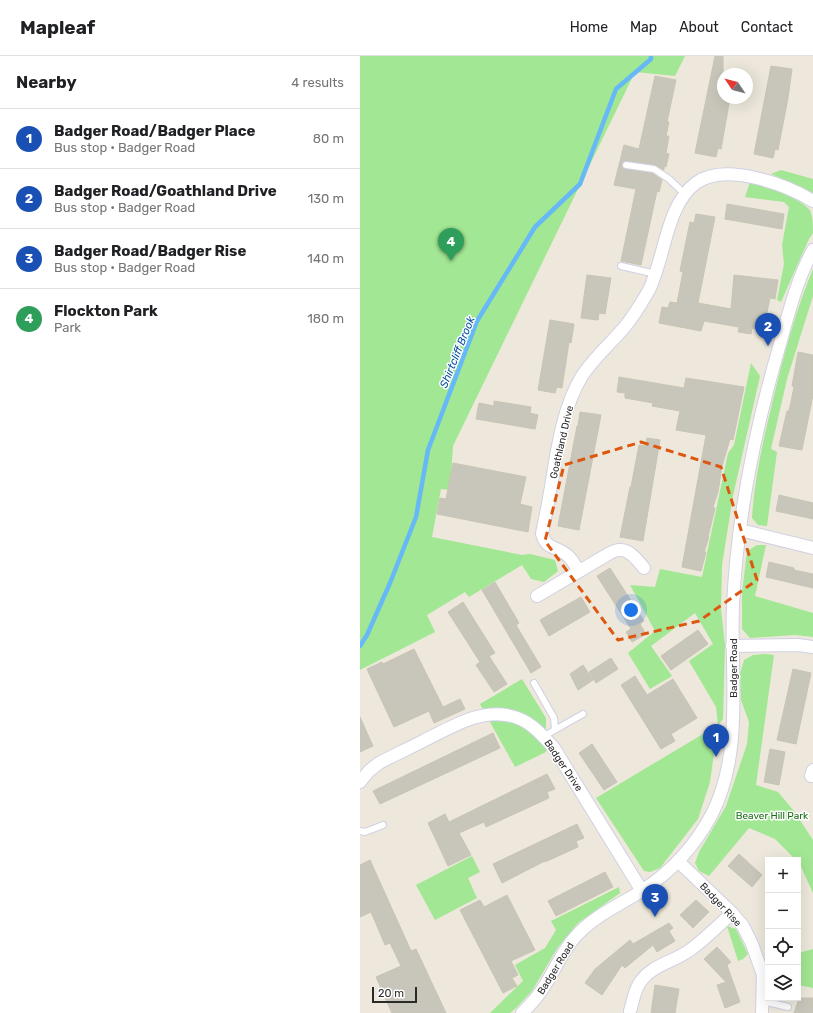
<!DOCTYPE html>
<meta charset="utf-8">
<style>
body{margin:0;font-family:Rubik,sans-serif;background:#f6f6f6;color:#202124}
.controls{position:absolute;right:12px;bottom:12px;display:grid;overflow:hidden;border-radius:0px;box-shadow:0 4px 16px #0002}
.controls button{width:36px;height:36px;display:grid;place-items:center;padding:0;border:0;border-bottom:1px solid #e0e0e0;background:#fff;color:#202124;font:20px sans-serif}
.compass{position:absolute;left:357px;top:12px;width:36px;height:36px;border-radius:50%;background:#fff;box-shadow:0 4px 16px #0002;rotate:305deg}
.scale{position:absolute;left:12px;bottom:10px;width:45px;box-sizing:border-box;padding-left:4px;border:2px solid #2a2a2a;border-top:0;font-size:11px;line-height:14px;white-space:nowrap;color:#2a2a2a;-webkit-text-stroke:3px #fff;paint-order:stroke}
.you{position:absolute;left:271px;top:554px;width:14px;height:14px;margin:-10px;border:3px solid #fff;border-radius:50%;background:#1a73e8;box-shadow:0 0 0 6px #1a73e833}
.badge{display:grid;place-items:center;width:26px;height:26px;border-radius:50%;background:#363aff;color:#fff;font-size:13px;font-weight:700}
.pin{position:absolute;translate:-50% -33px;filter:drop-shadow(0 1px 2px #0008)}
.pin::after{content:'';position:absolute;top:21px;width:14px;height:12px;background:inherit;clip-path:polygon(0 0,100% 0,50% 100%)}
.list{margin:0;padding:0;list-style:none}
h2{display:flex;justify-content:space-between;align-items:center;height:52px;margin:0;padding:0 16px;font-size:17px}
h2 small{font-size:13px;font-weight:400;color:#757577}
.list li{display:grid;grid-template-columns:26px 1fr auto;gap:12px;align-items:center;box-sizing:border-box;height:60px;padding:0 16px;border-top:1px solid #e0e0e0}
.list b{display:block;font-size:15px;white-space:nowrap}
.list p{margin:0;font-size:13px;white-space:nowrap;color:#757577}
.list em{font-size:13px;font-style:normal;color:#757577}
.icon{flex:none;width:22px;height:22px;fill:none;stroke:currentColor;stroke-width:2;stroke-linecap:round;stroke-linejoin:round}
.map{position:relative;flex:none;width:453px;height:957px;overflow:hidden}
header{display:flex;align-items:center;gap:24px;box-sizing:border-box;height:56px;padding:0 20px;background:#fff;border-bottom:1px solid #e0e0e0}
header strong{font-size:19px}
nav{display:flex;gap:22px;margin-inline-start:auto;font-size:14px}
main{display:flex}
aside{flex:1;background:#fff}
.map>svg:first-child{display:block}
.green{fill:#a2e793}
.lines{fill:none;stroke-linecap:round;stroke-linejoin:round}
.stream{stroke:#67b8f6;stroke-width:4.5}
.building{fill:#c8c5ba;stroke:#c8c5b4}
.service-casing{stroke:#d0d0e4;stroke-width:8}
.minor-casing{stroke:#d0d0e4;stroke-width:14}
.service{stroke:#fff;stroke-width:6}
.minor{stroke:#fff;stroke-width:12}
.marked{fill:none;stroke:#de570e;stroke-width:3;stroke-dasharray:8 5;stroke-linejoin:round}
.labels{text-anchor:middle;stroke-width:3;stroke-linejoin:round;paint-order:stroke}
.street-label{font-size:10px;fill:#2a2a2a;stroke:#fff}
.park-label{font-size:10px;fill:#196c15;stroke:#fff}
.water-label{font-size:11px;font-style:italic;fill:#0552a3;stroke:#fff}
</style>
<header>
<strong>Mapleaf</strong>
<nav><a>Home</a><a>Map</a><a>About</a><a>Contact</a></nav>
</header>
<main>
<aside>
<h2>Nearby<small>4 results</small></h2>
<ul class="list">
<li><span class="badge" style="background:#1a4fb4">1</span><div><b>Badger Road/Badger Place</b><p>Bus stop · Badger Road</p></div><em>80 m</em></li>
<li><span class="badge" style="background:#1a4fb4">2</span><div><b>Badger Road/Goathland Drive</b><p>Bus stop · Badger Road</p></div><em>130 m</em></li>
<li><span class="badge" style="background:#1a4fb4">3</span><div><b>Badger Road/Badger Rise</b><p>Bus stop · Badger Road</p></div><em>140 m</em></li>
<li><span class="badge" style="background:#2e9e5b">4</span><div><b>Flockton Park</b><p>Park</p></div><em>180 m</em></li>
</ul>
</aside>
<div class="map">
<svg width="453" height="957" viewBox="0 0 453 957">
<rect width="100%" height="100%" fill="#ede8db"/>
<g class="green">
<path d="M0,0H325L315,20L275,16L93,390L90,434L81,433L72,481L162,499L170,498L195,504L198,515L184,526L171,523L162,509L109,541L105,536L67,559L75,576L0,614Z"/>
<path d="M421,114L453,123V138L441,131L411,118Z"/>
<path d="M390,126C408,132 436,140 449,153C453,158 453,170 453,177C452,179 449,182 448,185L421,246L417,244L424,208L422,189L429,151L424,146L385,141Z"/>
<path d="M453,213V240L427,323L411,393L417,396L407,470L398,469L392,462C394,424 403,385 412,348C423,302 435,256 453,213Z"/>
<path d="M391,307L400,320L373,440L362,509L361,553L365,589L363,663L358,669L350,726L338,763L300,812L290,816L284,815L236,742L358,669L356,651L329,605L353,588L335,557L291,590L312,620L290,633L268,597L295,575L270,529L295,531L300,513L342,521L368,397L374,389Z"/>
<path d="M397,489H406L395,540L453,557V581L435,579L390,582L382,573V537L387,495Z"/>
<path d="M405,598L414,599L396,729L418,736L434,755L453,784V837L438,804H436L415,783L389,772L349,820L339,815L335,807L339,796L366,750L387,688L389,666L381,644L380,618L384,604L393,599Z"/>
<path d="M162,623L186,662V696L155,711L120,648Z"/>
<path d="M112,800L120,816L108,822L117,842L75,864L56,829Z"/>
<path d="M259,831L260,837L218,867L198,891L172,935L157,951L150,957H130L163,925L155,909L185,892L196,874L191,865Z"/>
<path d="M367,870L376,873L388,898L383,903L378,905Z"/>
<path d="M453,893V932L438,929V897Z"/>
</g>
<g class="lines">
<path class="stream" d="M0,590L7,579L30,527L56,461L68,394L117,265L175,171L220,128L256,33L291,3V0"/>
</g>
<g class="building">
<path d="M355,0H363V42H370L361,93L358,92L356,101L335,97Z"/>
<path d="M411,10L432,13L428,42L418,94L415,93L413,102L394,98Z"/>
<path d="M295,20L316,24L307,66H309L306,80H309L306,97L309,98L306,111L304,110V114L295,109L267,105L263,106L262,109L265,113L292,117L302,124L299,136L297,135L281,209L261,205L276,133L254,129L264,89L279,93Z"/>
<path d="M367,148L424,158L422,173L365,163Z"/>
<path d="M336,158L355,161L338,247L371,253L374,219L418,224L415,243L410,242L403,275L392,272L391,278L378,276L379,271L344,265L341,275L299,267L302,251L308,252L310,246L317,247L323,216L320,215L324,195L330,166L334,167Z"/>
<path d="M227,219L251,222L245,258L239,257L238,264L221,262Z"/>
<path d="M190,264L214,268L211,287L209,286L202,332L197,331L195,337L178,334Z"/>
<path d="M438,296L453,299V339L442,394L419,390L427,355H429L434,331L432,330Z"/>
<path d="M259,321L324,332L326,322L384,331L373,384L370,383L362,410L358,436L353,451L355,452L348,481H349L344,496H346L341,515L322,511L346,379L316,374L320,355L292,350L293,347L265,342V337L257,336Z"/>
<path d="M134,345L171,351L170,357L178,359L175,373L116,363L119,347L134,350Z"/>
<path d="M220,356L241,359L219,474L198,470L217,370H218Z"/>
<path d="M287,382L300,384L283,485L260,481L270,431H271L279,389L286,390Z"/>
<path d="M93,407L166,421L160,448L172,451L168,476L77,458L80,442L86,443Z"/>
<path d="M419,439L453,447V463L416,455Z"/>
<path d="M409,506L434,512V514L453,518V532L406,521Z"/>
<path d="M250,512L284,565L280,568L286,578L272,586L266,576L271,573L237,520Z"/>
<path d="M135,526L159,567L156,569L181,611L171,617L122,534Z"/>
<path d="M221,541L230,556L189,580L180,564Z"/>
<path d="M103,546L135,597L129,600L147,628L134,636L116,609L120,606L88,556Z"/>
<path d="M338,574L348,588L311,614L301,600Z"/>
<path d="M54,593L83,651L100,643L105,653L74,667L69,655L34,671L7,613L22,606L23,608Z"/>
<path d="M251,602L258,613L236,627L229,616Z"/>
<path d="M223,609L233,624L218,634L210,618Z"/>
<path d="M433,613L451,617L436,688L417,684Z"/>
<path d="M275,620L287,639L313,623L337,662L311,678L315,685L301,693L261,629Z"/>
<path d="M0,661L13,690L0,696Z"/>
<path d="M133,677L140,692L20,748L13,735Z"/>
<path d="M232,688L257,726L244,734L219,697Z"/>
<path d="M410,693L425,696L419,729L404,726Z"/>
<path d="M187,718L195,733L187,736L189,742L126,771L124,766L99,777L111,799L88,810L68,767L85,758L89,766Z"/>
<path d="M217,768L224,782L216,785L218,791L185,806V805L142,827L133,808Z"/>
<path d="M379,798L402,819L392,831L368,810Z"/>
<path d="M10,804L51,895L56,893L86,957H32L16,921L41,910L30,887L25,889L11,856L0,861V809Z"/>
<path d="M245,816L253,831L196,860L188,845Z"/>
<path d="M147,839L175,894L151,905L158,919L152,922L157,930L143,937L100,854L120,844L124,851Z"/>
<path d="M336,844L349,856L333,872L320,859Z"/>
<path d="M309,867L313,872L309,875L315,885L297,896L293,889L265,912L262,909L242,939L225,927L235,913L270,884L273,888Z"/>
<path d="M357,891L371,906L367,909L380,946L365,952L357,929L366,926L344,903Z"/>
<path d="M295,929L319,933L315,957H291Z"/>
<path d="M439,942H453V957H434Z"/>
</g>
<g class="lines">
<g class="service-casing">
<g id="service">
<path d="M266,109L294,113L309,123L325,138"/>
<path d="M261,210L296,218"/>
<path d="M174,627L194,662L195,673"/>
<path d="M184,680L223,658"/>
<path d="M0,775L5,776L23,769"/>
<path d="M403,945L428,951"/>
</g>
</g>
<g class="minor-casing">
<g id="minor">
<path d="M380,474L453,492"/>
<path d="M219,515C216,511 213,505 210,502C200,490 186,495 182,478C184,466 187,454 189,442C196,402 201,354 222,320C233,303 249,289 262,274C273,262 281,248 289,234C305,202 306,149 336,127C365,106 425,128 453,145"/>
<path d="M177,540L250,497C252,496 256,494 259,494C270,493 278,505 284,512"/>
<path d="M372,590L438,589L453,591"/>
<path d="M451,720L453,714"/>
<path d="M0,726L9,715L19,707C34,699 50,692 65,684C92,671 121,652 151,660C170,664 182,679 194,692L282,835"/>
<path d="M318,805L372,857L383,870L392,888L403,919L402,957"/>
<path d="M270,955C273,946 274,936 279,928C290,909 314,906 330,894C345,883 358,870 372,857"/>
<path d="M162,957C168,951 174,945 179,938C193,920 200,897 216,880C235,859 260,849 283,834C312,815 336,788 352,758C384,695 370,618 373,550C377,461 395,373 420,288C429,256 437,223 453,194"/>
</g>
</g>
<use href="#service" class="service"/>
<use href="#minor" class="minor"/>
</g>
<path class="marked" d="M281,386L361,411L397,524L339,565L258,584L185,485L204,409Z"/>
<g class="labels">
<g class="street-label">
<text transform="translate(201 386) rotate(-77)" y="4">Goathland Drive</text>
<text transform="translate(373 612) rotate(-90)" y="4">Badger Road</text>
<text transform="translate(204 709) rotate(56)" y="4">Badger Drive</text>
<text transform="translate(361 848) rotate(47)" y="4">Badger Rise</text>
<text transform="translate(195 912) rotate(-58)" y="4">Badger Road</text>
</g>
<g class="park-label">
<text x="412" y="763">Beaver Hill Park</text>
</g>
<g class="water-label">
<text transform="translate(97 296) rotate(-68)" y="4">Shirtcliff Brook</text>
</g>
</g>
</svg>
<div class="controls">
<button>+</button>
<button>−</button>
<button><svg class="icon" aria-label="locate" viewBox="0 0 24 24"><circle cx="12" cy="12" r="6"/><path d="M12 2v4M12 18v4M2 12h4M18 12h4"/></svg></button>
<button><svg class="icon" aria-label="layers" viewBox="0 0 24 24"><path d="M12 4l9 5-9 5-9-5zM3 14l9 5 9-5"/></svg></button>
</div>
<svg class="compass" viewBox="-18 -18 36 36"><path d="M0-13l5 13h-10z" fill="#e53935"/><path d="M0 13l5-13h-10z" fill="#757577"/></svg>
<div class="scale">20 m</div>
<div class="you"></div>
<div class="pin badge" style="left:356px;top:701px;background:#1a4fb4">1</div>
<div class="pin badge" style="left:408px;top:290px;background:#1a4fb4">2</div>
<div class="pin badge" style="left:295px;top:861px;background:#1a4fb4">3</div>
<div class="pin badge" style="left:91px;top:205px;background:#2e9e5b">4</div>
</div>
</main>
